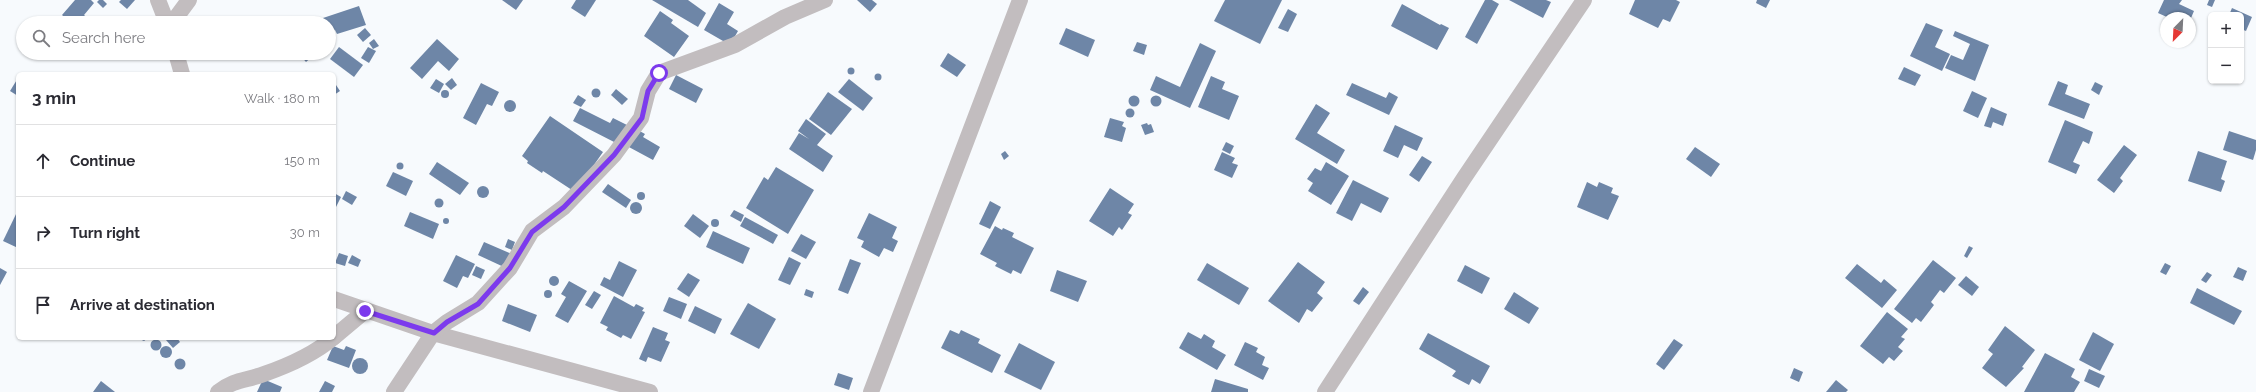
<!DOCTYPE html>
<meta charset="utf-8">
<style>
body{margin:0;font-family:Raleway,sans-serif;background:#f7f7f7;color:#2b2b33}
.controls{position:absolute;right:12px;top:12px;display:grid;overflow:hidden;border-radius:6px;box-shadow:0 1px 3px #0004}
.controls button{width:36px;height:36px;display:grid;place-items:center;padding:0;border:0;border-bottom:1px solid #e1e1e2;background:#fff;color:#2b2b33;font:20px sans-serif}
.compass{position:absolute;left:2160px;top:12px;width:36px;height:36px;border-radius:50%;background:#fff;box-shadow:0 1px 3px #0004;rotate:204deg}
.stop{position:absolute;width:12px;height:12px;margin:-9px;border:3px solid #7c3aed;border-radius:50%;background:#fff}
.stop.end{background:#7c3aed;border-color:#fff;box-shadow:0 1px 4px #0008}
.list{margin:0;padding:0;list-style:none}
h2{display:flex;justify-content:space-between;align-items:center;height:52px;margin:0;padding:0 16px;font-size:17px}
h2 small{font-size:13px;font-weight:400;color:#7c7c81}
.list li{display:grid;grid-template-columns:26px 1fr auto;gap:12px;align-items:center;box-sizing:border-box;height:72px;padding:0 16px;border-top:1px solid #e1e1e2}
.list b{display:block;font-size:15px;white-space:nowrap}
.list em{font-size:13px;font-style:normal;color:#7c7c81}
.icon{flex:none;width:22px;height:22px;fill:none;stroke:currentColor;stroke-width:2;stroke-linecap:round;stroke-linejoin:round}
.map{position:relative;flex:none;width:2256px;height:392px;overflow:hidden}
.search{position:absolute;background:#fff;box-shadow:0 1px 3px #0004;left:16px;top:16px;width:320px;height:44px;display:flex;align-items:center;gap:10px;box-sizing:border-box;padding:0 14px;border-radius:22px;color:#7c7c81;font-size:15px}
.panel{position:absolute;background:#fff;box-shadow:0 1px 3px #0004;left:16px;top:72px;width:320px;height:268px;border-radius:6px}
.map>svg:first-child{display:block}
.building{fill:#6e86a7}
.lines{fill:none;stroke-linecap:round;stroke-linejoin:round}
.minor{stroke:#c2bdbf;stroke-width:16}
.route{stroke:#7c3aed;stroke-width:5}
</style>
<div class="map">
<svg width="2256" height="392" viewBox="0 0 2256 392">
<rect width="100%" height="100%" fill="#f7fafd"/>
<g class="building">
<path d="M75,0H91L94,3L84,15L93,23H71L62,15Z"/>
<path d="M99,0H103L107,4L103,8L97,2Z"/>
<path d="M121,0H135L127,9L119,2Z"/>
<path d="M502,0H523L516,10Z"/>
<path d="M576,0H596L585,17L571,8Z"/>
<path d="M652,0H688L706,13L698,27Z"/>
<path d="M857,0H872L877,4L870,12Z"/>
<path d="M1225,0H1282L1260,44L1214,21Z"/>
<path d="M1485,0H1492L1499,4L1477,44L1465,37Z"/>
<path d="M1509,0H1546L1551,2L1543,18Z"/>
<path d="M1635,0H1676L1680,2L1670,22L1663,19L1658,28L1629,14Z"/>
<path d="M1757,0H1770L1766,8L1756,3Z"/>
<path d="M2164,0H2182L2179,4L2194,11L2191,18H2169L2158,13Z"/>
<path d="M2209,0H2215L2212,7L2207,5Z"/>
<path d="M719,3L734,12L727,24L738,31L730,45L704,30Z"/>
<path d="M1402,4L1440,25L1441,24L1449,28L1437,50L1391,26Z"/>
<path d="M359,6L366,25L337,34L335,30L329,32V23H308Z"/>
<path d="M2232,8L2252,17L2246,31L2241,29V15H2229Z"/>
<path d="M1288,9L1297,14L1288,32L1278,28Z"/>
<path d="M660,11L673,20L671,23L689,36L674,57L644,36Z"/>
<path d="M112,17L119,23H108Z"/>
<path d="M1926,23L1943,30L1935,47L1950,54L1942,71L1910,56Z"/>
<path d="M365,28L371,35L363,42L357,35Z"/>
<path d="M1066,28L1095,40L1088,57L1059,44Z"/>
<path d="M1955,31L1989,45L1975,81L1945,68L1951,55L1963,60L1970,44L1953,36Z"/>
<path d="M374,39L379,46L373,49L369,43Z"/>
<path d="M437,39L459,59L449,71L438,61L422,79L410,68Z"/>
<path d="M1137,42L1147,45L1144,55L1133,51Z"/>
<path d="M1200,43L1216,51L1190,108L1150,90L1156,76L1180,87Z"/>
<path d="M339,47L363,65L354,77L330,59Z"/>
<path d="M368,47L376,51L369,63L361,58Z"/>
<circle cx="125" cy="56" r="4"/>
<path d="M298,53H316L306,62Z"/>
<path d="M948,53L966,65L957,77L940,66Z"/>
<path d="M1904,67L1921,75L1915,86L1898,79Z"/>
<circle cx="851" cy="71" r="3.5"/>
<circle cx="878" cy="77" r="3.5"/>
<path d="M676,75L703,89L696,103L669,89Z"/>
<path d="M1211,76L1225,82L1222,89L1239,96L1229,120L1198,107Z"/>
<path d="M18,78V96L10,91Z"/>
<path d="M452,78L457,85L451,90L445,84Z"/>
<path d="M436,79L444,84L439,93L430,88Z"/>
<path d="M849,79L873,98L863,111L838,92Z"/>
<path d="M2058,81L2068,85L2065,94L2090,104L2084,119L2048,105Z"/>
<path d="M2095,82L2103,86L2099,95L2091,90Z"/>
<path d="M481,83L499,92L492,106L487,104L476,125L463,118Z"/>
<path d="M1352,83L1386,98L1389,92L1398,97L1389,115L1346,95Z"/>
<path d="M336,85L340,91L334,95V87Z"/>
<circle cx="596" cy="93" r="4.5"/>
<path d="M616,89L628,99L622,105L611,95Z"/>
<circle cx="445" cy="94" r="4"/>
<path d="M1972,91L1987,98L1978,118L1963,111Z"/>
<path d="M828,92L852,109L831,135L809,119Z"/>
<path d="M578,95L586,100L581,107L573,103Z"/>
<circle cx="1134" cy="101" r="5.5"/>
<circle cx="1156" cy="101" r="5.5"/>
<circle cx="510" cy="106" r="6"/>
<path d="M1316,104L1330,113L1317,133L1345,150L1337,164L1295,139Z"/>
<path d="M1991,107L2007,114L2003,126L1993,122L1991,128L1984,126Z"/>
<path d="M580,108L610,123L613,118L627,125L618,144L573,121Z"/>
<circle cx="1130" cy="113" r="4.5"/>
<path d="M550,116L603,152L575,192L543,171L542,173L527,163L528,161L522,156Z"/>
<path d="M1110,118L1124,122L1122,126L1126,128L1122,142L1104,137Z"/>
<path d="M806,119L826,134L817,145L833,156L823,172L789,149L799,133L809,139L798,131Z"/>
<path d="M2065,120L2093,132L2089,144L2083,141L2073,162L2080,165L2076,174L2048,162Z"/>
<path d="M1147,123L1148,125L1151,124L1154,132L1145,135L1141,125Z"/>
<path d="M1395,125L1423,138L1417,151L1404,145L1398,158L1383,151Z"/>
<path d="M636,129L645,134L643,137L660,147L653,160L627,146Z"/>
<path d="M2229,131L2256,140V150L2253,160L2223,150Z"/>
<path d="M1226,142L1234,146L1230,154L1222,150Z"/>
<path d="M2124,145L2137,155L2120,178L2123,181L2114,193L2097,180Z"/>
<path d="M1695,147L1720,164L1711,177L1686,159Z"/>
<path d="M1005,151L1009,156L1004,160L1001,154Z"/>
<path d="M2198,151L2227,161L2221,179L2225,181L2221,192L2188,181Z"/>
<path d="M1222,152L1235,158L1232,163L1238,165L1232,178L1214,170Z"/>
<path d="M1422,156L1432,162L1419,182L1409,175Z"/>
<path d="M437,162L469,183L460,195L429,174Z"/>
<path d="M1326,162L1349,176L1331,205L1308,191L1313,183L1307,179L1315,168L1321,171Z"/>
<circle cx="400" cy="166" r="3.5"/>
<path d="M776,167L814,190L788,234L746,208L764,177L768,180Z"/>
<path d="M393,172L413,181L406,196L386,186Z"/>
<path d="M1353,180L1389,198L1381,213L1361,203L1352,221L1336,213Z"/>
<path d="M1587,182L1597,187L1599,182L1613,188L1611,193L1619,196L1608,220L1577,207Z"/>
<path d="M608,184L631,200L626,208L602,192Z"/>
<circle cx="483" cy="192" r="6"/>
<path d="M1110,188L1134,204L1128,213L1132,215L1122,230L1119,227L1113,236L1089,221Z"/>
<path d="M346,191L357,197L352,205L342,199Z"/>
<circle cx="641" cy="196" r="4"/>
<path d="M334,193L341,197L336,207L334,206Z"/>
<circle cx="439" cy="203" r="4.5"/>
<path d="M990,201L1001,207L990,229L979,224Z"/>
<circle cx="636" cy="208" r="6"/>
<path d="M18,210V248L3,241Z"/>
<path d="M734,210L744,215L741,222L730,216Z"/>
<path d="M410,212L439,224L433,239L404,226Z"/>
<path d="M869,213L897,227L892,238L898,241L893,252L884,248L879,257L861,247L864,241L857,238Z"/>
<path d="M693,214L709,226L700,238L684,226Z"/>
<path d="M745,217L778,235L773,244L740,226Z"/>
<circle cx="446" cy="221" r="3"/>
<circle cx="715" cy="223" r="4"/>
<path d="M995,226L1002,230L1003,228L1014,233L1012,237L1034,248L1021,274L1013,270L1011,274L995,266L997,263L980,254Z"/>
<path d="M713,231L750,248L743,264L706,247Z"/>
<path d="M801,234L816,242L806,259L791,251Z"/>
<path d="M508,239L515,242L512,250L505,247Z"/>
<path d="M484,242L512,254L506,268L478,255Z"/>
<path d="M1969,246L1973,248L1967,258L1964,256Z"/>
<path d="M339,253L348,256L345,266L335,263Z"/>
<path d="M352,255L361,260L358,267L348,263Z"/>
<path d="M456,255L475,264L468,278L463,276L457,288L443,281Z"/>
<path d="M789,257L801,263L790,285L778,280Z"/>
<path d="M850,259L861,263L848,294L838,290Z"/>
<path d="M1933,260L1956,278L1944,293L1940,290L1931,302L1934,305L1921,322L1916,318L1912,323L1894,309Z"/>
<path d="M619,261L637,270L623,297L600,285L604,277L610,280Z"/>
<path d="M1298,262L1325,282L1317,293L1323,298L1312,312L1307,309L1299,323L1268,301Z"/>
<path d="M1207,263L1249,288L1239,305L1197,280Z"/>
<path d="M2165,263L2171,266L2166,275L2160,272Z"/>
<path d="M1857,264L1881,283L1884,279L1897,290L1882,308L1845,278Z"/>
<path d="M1465,265L1490,278L1482,294L1457,281Z"/>
<path d="M476,266L485,270L481,279L472,275Z"/>
<path d="M2238,267L2247,271L2243,281L2233,277Z"/>
<path d="M0,268L7,272L0,285Z"/>
<path d="M1057,270L1087,281L1078,302L1050,291Z"/>
<path d="M2207,272L2212,275L2206,283L2201,280Z"/>
<path d="M688,273L700,280L689,297L677,289Z"/>
<path d="M1966,276L1979,287L1972,296L1958,285Z"/>
<circle cx="554" cy="281" r="5"/>
<path d="M569,281L587,291L568,323L555,316L566,297L561,294Z"/>
<path d="M1363,287L1369,292L1359,305L1353,301Z"/>
<path d="M2197,288L2242,311L2234,325L2190,303Z"/>
<path d="M806,289L814,292L812,298L804,295Z"/>
<circle cx="548" cy="294" r="4"/>
<path d="M594,291L601,295L592,309L585,305Z"/>
<path d="M1514,292L1539,308L1529,324L1504,309Z"/>
<path d="M614,296L634,307L636,304L644,308L642,311L645,312L631,339L623,335L621,338L606,330L608,327L600,323Z"/>
<path d="M669,297L687,304L681,319L663,311Z"/>
<path d="M748,303L776,319L759,349L730,334Z"/>
<path d="M508,304L537,315L530,332L502,321Z"/>
<path d="M695,306L722,319L715,334L688,321Z"/>
<path d="M1887,312L1908,329L1901,337L1905,339L1898,347L1903,351L1894,361L1889,357L1883,364L1860,346Z"/>
<path d="M2005,326L2035,350L2022,367L2024,368L2006,387L1982,368L1993,354L1988,350Z"/>
<path d="M653,327L668,333L665,340L670,342L661,362L648,357L646,362L639,359Z"/>
<path d="M950,330L959,334L961,330L980,339L978,343L1001,355L992,373L941,348Z"/>
<path d="M1188,332L1201,339L1204,334L1215,341L1212,347L1226,355L1217,370L1179,348Z"/>
<path d="M2093,332L2114,344L2100,371L2079,360Z"/>
<path d="M1428,333L1490,366L1480,384L1472,379L1469,385L1452,376L1456,371L1419,349Z"/>
<path d="M137,338H148L144,341Z"/>
<path d="M169,338H177L180,342L173,348L166,340Z"/>
<path d="M1674,339L1683,345L1664,370L1656,364Z"/>
<circle cx="156" cy="345" r="5.5"/>
<path d="M1245,342L1258,348L1256,352L1265,357L1262,365L1269,368L1263,380L1234,365Z"/>
<path d="M1019,343L1055,362L1041,390L1004,372Z"/>
<path d="M333,346L344,350L346,346L356,350L349,368L327,360Z"/>
<circle cx="166" cy="352" r="6"/>
<path d="M2045,353L2075,369L2071,377L2080,382L2074,392H2024Z"/>
<circle cx="360" cy="366" r="8"/>
<circle cx="180" cy="364" r="5.5"/>
<path d="M1794,368L1803,372L1799,382L1790,378Z"/>
<path d="M2089,369L2105,376L2099,388L2084,381Z"/>
<path d="M838,373L853,378L849,390L834,385Z"/>
<path d="M263,379L282,387L280,392H257Z"/>
<path d="M1215,379L1248,389V392H1211Z"/>
<path d="M1836,380L1848,390L1846,392H1826Z"/>
<path d="M101,381L115,392H93Z"/>
<path d="M325,381L335,386L332,392H319Z"/>
</g>
<g class="lines">
<g class="minor">
<path d="M158,0L167,23"/>
<path d="M172,23L189,0"/>
<path d="M176,53L182,74"/>
<path d="M334,299L433,333L650,392"/>
<path d="M334,337L365,311"/>
<path d="M218,392C235,379 245,381 264,374C287,366 314,354 333,338"/>
<path d="M394,392L433,333L447,322L478,303L510,268L532,231L564,207L614,155L641,118L648,91L659,73L735,45L785,17L825,0"/>
<path d="M871,392L1020,0"/>
<path d="M1325,392L1464,178L1584,0"/>
</g>
</g>
<g class="lines">
<path class="route" d="M365,311L434,333L447,322L478,304L510,268L532,232L564,207L614,155L642,118L648,91L659,73"/>
</g>
</svg>
<div class="controls">
<button>+</button>
<button>−</button>
</div>
<svg class="compass" viewBox="-18 -18 36 36"><path d="M0-13l5 13h-10z" fill="#e53935"/><path d="M0 13l5-13h-10z" fill="#7c7c81"/></svg>
<div class="stop" style="left:659px;top:73px"></div>
<div class="stop end" style="left:365px;top:311px"></div>
<div class="search"><svg class="icon" aria-label="search" viewBox="0 0 24 24"><circle cx="10" cy="10" r="6"/><path d="M15 15l6 6"/></svg>Search here</div>
<section class="panel">
<h2>3 min<small>Walk · 180 m</small></h2>
<ul class="list">
<li><svg class="icon" aria-label="ahead" viewBox="0 0 24 24"><path d="M12 20V5M6 11l6-6 6 6"/></svg><div><b>Continue</b></div><em>150 m</em></li>
<li><svg class="icon" aria-label="right" viewBox="0 0 24 24"><path d="M7 20v-9h11M14 6l5 5-5 5"/></svg><div><b>Turn right</b></div><em>30 m</em></li>
<li><svg class="icon" aria-label="arrive" viewBox="0 0 24 24"><path d="M6 21V4h12l-3 4 3 4H6"/></svg><div><b>Arrive at destination</b></div></li>
</ul>
</section>
</div>
